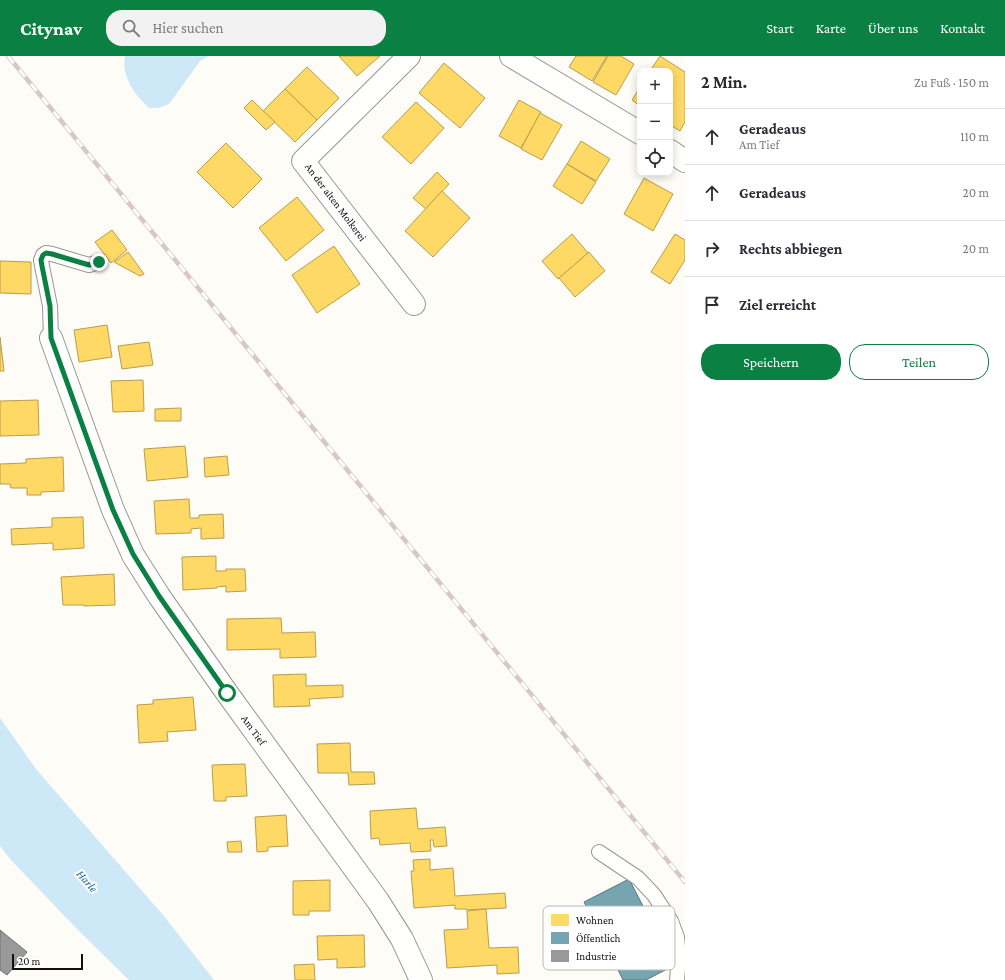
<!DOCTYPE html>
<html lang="de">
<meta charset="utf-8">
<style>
body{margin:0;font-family:"Crimson Pro",serif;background:#f2f2f3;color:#2b2b33}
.controls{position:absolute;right:12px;top:12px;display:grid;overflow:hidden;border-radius:8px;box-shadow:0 2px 10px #0003}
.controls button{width:36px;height:36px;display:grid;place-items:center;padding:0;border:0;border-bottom:1px solid #e1e1e2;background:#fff;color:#2b2b33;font:20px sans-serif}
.scale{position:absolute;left:12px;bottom:10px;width:71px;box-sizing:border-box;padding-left:4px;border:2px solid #111;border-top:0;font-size:11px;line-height:14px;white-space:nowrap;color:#111;-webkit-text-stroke:3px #fff;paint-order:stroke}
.stop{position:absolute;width:12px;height:12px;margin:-9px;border:3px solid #0b8043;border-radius:50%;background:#fff}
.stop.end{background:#0b8043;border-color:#fff;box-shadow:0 1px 4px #0008}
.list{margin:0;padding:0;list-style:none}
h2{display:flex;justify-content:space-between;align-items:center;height:52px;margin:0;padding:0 16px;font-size:17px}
h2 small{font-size:13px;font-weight:400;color:#7c7c81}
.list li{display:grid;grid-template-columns:26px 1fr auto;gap:12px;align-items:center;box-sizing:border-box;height:56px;padding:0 16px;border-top:1px solid #e1e1e2}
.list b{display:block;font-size:15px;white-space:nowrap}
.list p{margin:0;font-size:13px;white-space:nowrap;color:#7c7c81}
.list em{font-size:13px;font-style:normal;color:#7c7c81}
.actions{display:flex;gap:8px;padding:12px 16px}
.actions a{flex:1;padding:9px 0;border:1px solid #0b8043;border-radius:16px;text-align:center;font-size:14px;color:#0b8043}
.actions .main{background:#0b8043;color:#fff}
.icon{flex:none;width:22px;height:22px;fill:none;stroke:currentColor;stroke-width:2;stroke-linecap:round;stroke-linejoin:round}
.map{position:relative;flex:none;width:685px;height:924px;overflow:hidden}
header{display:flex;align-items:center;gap:24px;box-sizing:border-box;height:56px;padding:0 20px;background:#0b8043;color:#fff}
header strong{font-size:19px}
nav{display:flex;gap:22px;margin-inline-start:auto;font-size:14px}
.search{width:280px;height:36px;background:#f2f2f3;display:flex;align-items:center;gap:10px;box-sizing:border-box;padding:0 14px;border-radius:16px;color:#7c7c81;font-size:15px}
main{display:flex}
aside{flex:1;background:#fff}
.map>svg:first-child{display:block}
.water{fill:#cde8f7}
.homes{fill:#ffd966;stroke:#b89d4c}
.public{fill:#76a5af;stroke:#587980}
.industry{fill:#999;stroke:#707070}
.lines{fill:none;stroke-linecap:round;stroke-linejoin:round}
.service-casing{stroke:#979795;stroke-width:16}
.minor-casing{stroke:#979795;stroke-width:24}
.service{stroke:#fffffe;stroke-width:14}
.minor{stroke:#fffffe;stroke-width:22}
.rail-casing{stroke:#d9c6c7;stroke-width:4.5}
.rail{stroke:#fff;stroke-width:3;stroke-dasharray:9;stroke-linecap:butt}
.route{stroke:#0b8043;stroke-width:5}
.labels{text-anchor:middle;stroke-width:4;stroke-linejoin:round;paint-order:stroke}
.street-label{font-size:11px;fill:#111;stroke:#fff}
.water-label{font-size:12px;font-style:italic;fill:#1768a6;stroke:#fff}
.key{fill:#fff;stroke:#b8b8b8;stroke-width:1}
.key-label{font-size:11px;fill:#111}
</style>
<header>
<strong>Citynav</strong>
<div class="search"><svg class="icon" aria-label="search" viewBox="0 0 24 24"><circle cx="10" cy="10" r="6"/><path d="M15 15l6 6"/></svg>Hier suchen</div>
<nav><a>Start</a><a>Karte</a><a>Über uns</a><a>Kontakt</a></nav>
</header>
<main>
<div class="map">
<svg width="685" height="924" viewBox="0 0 685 924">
<rect width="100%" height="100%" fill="#fdfcf7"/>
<g class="water">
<path d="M125,0H209L200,5L169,48L158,52H149C135,39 121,20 125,0Z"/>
<path d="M0,662L36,713L163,859L214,924H129L78,874L11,804L0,790Z"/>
</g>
<g class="homes">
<path d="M339,0H380L357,20Z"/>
<path d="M576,0H607L592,25L569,11Z"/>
<path d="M608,0H621L634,8L616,39L593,26Z"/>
<path d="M660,0L685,16V66L680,75L670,69V15H650Z"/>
<path d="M444,7L485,42L460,72L419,37Z"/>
<path d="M307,11L339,42L317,64L285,33Z"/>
<path d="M640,31V50L632,44Z"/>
<path d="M285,33L317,64L295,86L263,55Z"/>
<path d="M252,44L275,66L266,74L244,52Z"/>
<path d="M519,44L541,56L521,92L499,80Z"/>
<path d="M416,46L444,72L411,108L382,81Z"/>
<path d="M540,57L562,69L542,104L521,93Z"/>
<path d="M581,85L610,103L596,125L567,108Z"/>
<path d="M226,87L262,123L233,152L197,116Z"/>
<path d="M567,108L596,126L582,148L553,130Z"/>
<path d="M437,116L449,128L426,153L413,142Z"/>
<path d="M644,122L673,138L653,175L624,158Z"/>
<path d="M442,135L470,162L433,201L405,175Z"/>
<path d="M297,141L324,174L286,205L259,172Z"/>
<path d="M112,174L127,194L111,207L95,186Z"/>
<path d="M572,178L588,197L558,223L542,205Z"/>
<path d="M675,178L685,184V204L670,228L651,216Z"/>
<path d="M334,190L360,228L317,257L292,219Z"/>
<path d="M128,196L144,218L140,220L114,206Z"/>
<path d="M589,196L605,215L575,241L559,222Z"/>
<path d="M0,205L31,206V238L0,237Z"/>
<path d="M107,269L112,301L79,306L74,274Z"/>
<path d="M0,281L4,315H0Z"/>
<path d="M149,286L153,309L122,313L118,290Z"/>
<path d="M143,324L144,355L113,356L111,325Z"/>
<path d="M38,344L39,379L0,380V345Z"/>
<path d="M181,352V365H155V353Z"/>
<path d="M185,390L188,421L147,425L144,393Z"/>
<path d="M227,400L229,419L205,421L204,402Z"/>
<path d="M63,401L64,435L41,436V439H27V432H11L10,428H0V408L26,407V403Z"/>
<path d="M189,443L190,462H199V459L223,458L224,482L201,483V472L191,473V477L156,478L154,445Z"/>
<path d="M83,461L84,492L53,494V487L12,489L11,473L52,471V462Z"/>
<path d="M216,500V515H226V513H245L246,535L226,536V530L217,531V532L183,534L182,501Z"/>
<path d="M114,518L115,549L84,550V549H63L61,521Z"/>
<path d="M281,562L282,577L315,576L316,601L280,602V593L227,594V563Z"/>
<path d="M306,618V630L343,629V641L309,643L310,650L274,651L273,619Z"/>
<path d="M193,641L196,674L167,676L168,685L139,687L137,649L153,648V644Z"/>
<path d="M350,687L351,716H374L375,728L349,729L348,717H318L317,688Z"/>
<path d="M245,708L247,740L226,741V745H214L212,709Z"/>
<path d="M416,752L418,773L445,771L447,790L434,791L433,784H430L431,795L411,796L410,787L380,789L379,782L371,783L370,755Z"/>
<path d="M286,759L288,790L268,791V795L257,796L255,761Z"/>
<path d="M241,785L242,796H228L227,786Z"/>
<path d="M430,803V814L453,812L455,840L505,837L506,852L466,854V853H455V849L414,852L411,815H414L413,804Z"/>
<path d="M330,824V855H309V859H293V825Z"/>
<path d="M486,853L489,892L518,891L519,917L497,918V909L447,912L444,874L468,873L467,855Z"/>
<path d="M364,879L365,911L337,912V903L318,904L317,880Z"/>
<path d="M314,908L315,924H295L294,909Z"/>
</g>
<path class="public" d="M629,823L659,881L663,879L671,894L666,896L673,910L646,924H623L584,846Z"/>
<path class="industry" d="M0,874L27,896L7,919L0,914Z"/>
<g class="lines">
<g class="service-casing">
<g id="service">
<path d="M51,282L50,250L42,210L41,204L43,199L46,197L52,198L89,209L99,206"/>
<path d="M599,796L638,822L654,839L671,865L677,881L679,901L677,924"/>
</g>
</g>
<g class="minor-casing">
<g id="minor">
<path d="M409,0L303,105L414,248"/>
<path d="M511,0L640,77"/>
<path d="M670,95L685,105"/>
<path d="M51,282L113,454L133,499L159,540L227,637L378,845L402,883L421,924"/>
</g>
</g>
<use href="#service" class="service"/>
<use href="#minor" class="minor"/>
<g class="rail-casing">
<path id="rail" d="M8,0L685,826"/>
</g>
<use href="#rail" class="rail"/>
</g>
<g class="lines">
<path class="route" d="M99,206L89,209L52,198L46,197L43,199L41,204L42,210L50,250L51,282L113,454L133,498L159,540L227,637"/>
</g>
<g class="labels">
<g class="street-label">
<text transform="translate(336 146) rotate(53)" y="4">An der alten Molkerei</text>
<text transform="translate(254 674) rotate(54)" y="4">Am Tief</text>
</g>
<g class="water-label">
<text transform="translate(87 825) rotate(49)" y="4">Harle</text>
</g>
</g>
<rect x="543" y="850" width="132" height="64" rx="6" class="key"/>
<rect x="551" y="858" width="18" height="12" fill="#ffd966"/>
<rect x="551" y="876" width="18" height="12" fill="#76a5af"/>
<rect x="551" y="894" width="18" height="12" fill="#999"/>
<g class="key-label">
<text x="576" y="868">Wohnen</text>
<text x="576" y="886">Öffentlich</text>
<text x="576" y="904">Industrie</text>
</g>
</svg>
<div class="controls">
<button>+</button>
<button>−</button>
<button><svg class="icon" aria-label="locate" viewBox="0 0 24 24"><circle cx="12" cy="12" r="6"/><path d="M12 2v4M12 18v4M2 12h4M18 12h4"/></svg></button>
</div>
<div class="scale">20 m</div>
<div class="stop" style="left:227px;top:637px"></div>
<div class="stop end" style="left:99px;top:206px"></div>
</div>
<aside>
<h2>2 Min.<small>Zu Fuß · 150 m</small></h2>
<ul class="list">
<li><svg class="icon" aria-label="ahead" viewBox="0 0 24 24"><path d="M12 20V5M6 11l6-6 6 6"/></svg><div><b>Geradeaus</b><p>Am Tief</p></div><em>110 m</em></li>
<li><svg class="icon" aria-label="ahead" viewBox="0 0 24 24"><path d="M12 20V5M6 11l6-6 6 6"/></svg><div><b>Geradeaus</b></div><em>20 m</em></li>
<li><svg class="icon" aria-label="right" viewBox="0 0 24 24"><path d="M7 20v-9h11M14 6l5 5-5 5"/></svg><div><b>Rechts abbiegen</b></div><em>20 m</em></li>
<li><svg class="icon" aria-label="arrive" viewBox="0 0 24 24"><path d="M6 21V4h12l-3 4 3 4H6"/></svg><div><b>Ziel erreicht</b></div></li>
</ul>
<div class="actions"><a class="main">Speichern</a><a>Teilen</a></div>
</aside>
</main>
